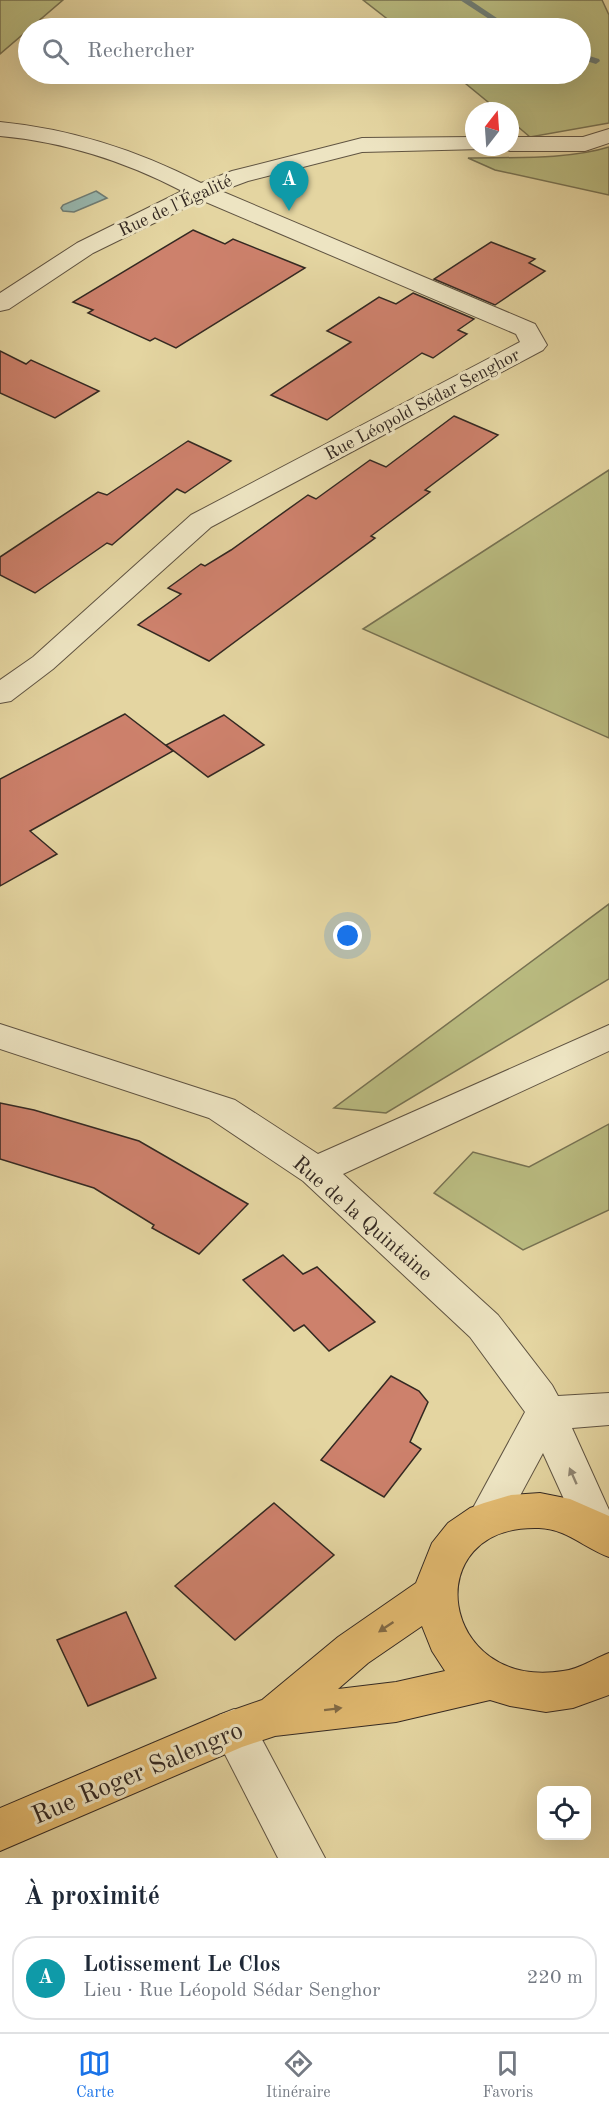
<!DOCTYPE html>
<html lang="fr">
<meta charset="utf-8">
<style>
body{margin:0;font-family:"Old Standard TT",serif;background:#f6f6f7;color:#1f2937}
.controls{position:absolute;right:18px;bottom:18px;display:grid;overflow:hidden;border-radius:12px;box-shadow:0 6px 24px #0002}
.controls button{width:54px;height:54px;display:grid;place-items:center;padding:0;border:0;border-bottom:2px solid #e0e1e3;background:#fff;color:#1f2937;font:30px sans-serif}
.compass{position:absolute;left:465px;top:102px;width:54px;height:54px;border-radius:50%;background:#fff;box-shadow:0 6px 24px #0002;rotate:17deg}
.you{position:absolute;left:348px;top:936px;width:21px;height:21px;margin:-15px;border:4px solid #fff;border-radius:50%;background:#1a73e8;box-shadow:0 0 0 9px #1a73e833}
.badge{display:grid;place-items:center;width:39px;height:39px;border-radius:50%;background:#1a73e8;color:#fff;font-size:20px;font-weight:700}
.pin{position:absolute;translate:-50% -50px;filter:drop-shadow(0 2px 3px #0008)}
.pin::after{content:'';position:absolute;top:32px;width:21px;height:18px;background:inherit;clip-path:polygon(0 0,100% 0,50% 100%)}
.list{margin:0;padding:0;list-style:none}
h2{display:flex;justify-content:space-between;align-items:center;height:78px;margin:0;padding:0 24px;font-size:26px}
h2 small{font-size:20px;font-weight:400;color:#747a83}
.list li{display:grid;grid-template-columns:39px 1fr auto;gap:18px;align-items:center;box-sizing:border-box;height:84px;margin:0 12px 12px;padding:0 12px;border:2px solid #e0e1e3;border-radius:24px}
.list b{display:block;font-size:22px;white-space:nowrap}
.list p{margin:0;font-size:20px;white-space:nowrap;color:#747a83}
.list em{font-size:20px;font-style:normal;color:#747a83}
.icon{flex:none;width:33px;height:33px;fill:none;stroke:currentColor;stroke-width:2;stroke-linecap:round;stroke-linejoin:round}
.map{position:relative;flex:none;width:609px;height:1858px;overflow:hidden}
.search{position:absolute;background:#fff;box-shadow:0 6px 24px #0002;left:18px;right:18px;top:18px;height:66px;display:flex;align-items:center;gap:15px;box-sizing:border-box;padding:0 21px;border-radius:33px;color:#747a83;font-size:22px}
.sheet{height:174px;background:#fff}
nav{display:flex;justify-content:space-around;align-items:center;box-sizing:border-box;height:84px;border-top:2px solid #e0e1e3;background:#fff;font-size:16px;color:#747a83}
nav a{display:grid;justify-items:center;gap:3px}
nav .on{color:#1a73e8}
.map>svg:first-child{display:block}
.green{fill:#babc81;stroke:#777252;stroke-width:1.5}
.water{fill:#98b7ae;stroke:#707e76;stroke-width:1.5}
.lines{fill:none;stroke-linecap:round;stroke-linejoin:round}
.stream{fill:#707e76;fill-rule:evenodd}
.building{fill:#cd816c;stroke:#342922;stroke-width:1.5}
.minor-casing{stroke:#605442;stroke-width:2}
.major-casing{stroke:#342922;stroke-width:2}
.minor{fill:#ede4c2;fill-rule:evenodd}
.major{fill:#e2ba70;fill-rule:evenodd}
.oneway{fill:#908672}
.oneway2{fill:#826a45}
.labels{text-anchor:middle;stroke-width:6;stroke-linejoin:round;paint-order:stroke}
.far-street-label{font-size:18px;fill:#342922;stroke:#ede4c2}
.street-label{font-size:21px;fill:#342922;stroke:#ede4c2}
.near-street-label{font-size:26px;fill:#342922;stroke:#ede4c2}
</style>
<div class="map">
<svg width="609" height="1858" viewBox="0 0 609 1858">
<rect width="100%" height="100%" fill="#e4d5a1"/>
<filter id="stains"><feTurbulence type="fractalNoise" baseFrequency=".00333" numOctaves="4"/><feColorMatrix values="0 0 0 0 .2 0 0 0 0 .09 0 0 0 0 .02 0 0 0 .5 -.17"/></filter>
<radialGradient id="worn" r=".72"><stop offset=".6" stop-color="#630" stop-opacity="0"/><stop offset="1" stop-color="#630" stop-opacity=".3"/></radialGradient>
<g class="green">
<path d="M0,0H63L0,54Z"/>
<path d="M363,0H602L609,15V123L530,137L510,120V111H499L454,74H580V28H399Z"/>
<path d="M609,147V195L495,170L468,158C512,157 567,160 609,147Z"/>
<path d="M609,470V738L363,629Z"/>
<path d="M609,904V979L386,1113L334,1108Z"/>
<path d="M609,1124V1210L523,1250L434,1193L473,1152L529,1167Z"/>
</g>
<path class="water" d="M96,191L107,198L74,212L63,211L61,208L63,205Z"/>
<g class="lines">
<g class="stream">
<path d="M460,0H470L512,28H503Z"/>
<path d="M580,53L599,59L600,61L596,64L580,59Z"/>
</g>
</g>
<g class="building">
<path d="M193,230L225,244L233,239L305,268L176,348L155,338L150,341L88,313L93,310L73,302Z"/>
<path d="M491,242L535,259L529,263L545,271L495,305L434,279Z"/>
<path d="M413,293L474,319L458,330L467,334L433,358L422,353L327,420L271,395L351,342L327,331L379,297L396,304Z"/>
<path d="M0,351L26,364L31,360L99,391L55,418L0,393Z"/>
<path d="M454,416L498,435L425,490L430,492L371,536L375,538L209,661L138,625L181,594L168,588L201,564L205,566L231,550L308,495L316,499L370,460L386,467Z"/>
<path d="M188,441L231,461L185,493L177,489L112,545L107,543L35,593L0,575V557L98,492L107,495Z"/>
<path d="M125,714L173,751L30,831L57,854L0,886V779Z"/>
<path d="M224,715L264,745L208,777L166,745Z"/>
<path d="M0,1103L34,1110L139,1141L248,1204L199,1254L152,1228L154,1225L94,1188L0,1159Z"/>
<path d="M283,1255L303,1274L317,1267L375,1322L329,1351L304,1325L294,1331L243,1280Z"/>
<path d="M391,1376L419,1391L428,1402L410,1442L421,1449L384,1497L321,1460Z"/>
<path d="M274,1503L334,1555L235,1640L175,1586Z"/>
<path d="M126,1612L156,1678L88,1706L57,1640Z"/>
</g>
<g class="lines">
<g class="minor-casing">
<g id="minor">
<path d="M0,122C71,129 137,150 201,183L232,171L362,138L474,137V147H483L482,149L362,152L248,181L221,191L535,324L547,345L543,350L211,527L53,669L11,701L0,703V680L33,657L191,515L520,342L516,334L201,200L93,253L9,309L0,311V293L77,243L182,191C124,161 65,142 0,136Z"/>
<path d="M609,129V143L585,151H510L501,147H510V137H583Z"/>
<path d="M0,1024L235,1100L318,1154L609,1025V1051L343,1174L498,1315L552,1385L558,1396L609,1393V1425L572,1428L609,1510V1542L597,1547L583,1541L543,1453L501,1531L487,1537L473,1531L467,1519L525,1412L470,1337L303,1181L209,1118L0,1049Z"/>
<path d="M234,1709L249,1715L325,1858H278L212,1729L219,1715Z"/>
</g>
</g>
<g class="major-casing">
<path id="major" d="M540,1493L570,1499L609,1516V1557C584,1548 567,1529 539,1528C416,1524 439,1691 563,1671C580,1669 593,1659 609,1653V1695L573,1708L546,1712L510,1706L490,1700L396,1722L275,1736L242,1747L0,1851V1808L219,1715L262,1700L338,1637L416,1583L432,1543L448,1523L470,1508L484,1503L511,1495ZM422,1626L432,1651L445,1671L396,1682L338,1689L368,1663Z"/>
</g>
<use href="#minor" class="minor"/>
<use href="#major" class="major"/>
</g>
<defs><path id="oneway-solid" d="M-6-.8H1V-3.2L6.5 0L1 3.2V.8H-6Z" transform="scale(1.5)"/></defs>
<use class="oneway" href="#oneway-solid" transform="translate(573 1476) rotate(-114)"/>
<g class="oneway2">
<use href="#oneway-solid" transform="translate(386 1627) rotate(146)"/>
<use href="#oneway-solid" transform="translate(333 1709) rotate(-7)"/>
</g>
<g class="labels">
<g class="far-street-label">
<text transform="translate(175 205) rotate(-25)" y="6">Rue de l'Égalité</text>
<text transform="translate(422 404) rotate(-28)" y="6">Rue Léopold Sédar Senghor</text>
</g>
<g class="street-label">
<text transform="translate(363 1218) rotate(41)" y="7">Rue de la Quintaine</text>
</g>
<g class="near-street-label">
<text transform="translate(137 1772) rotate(-23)" y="9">Rue Roger Salengro</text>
</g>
</g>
<rect width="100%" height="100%" filter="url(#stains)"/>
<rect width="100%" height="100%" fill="url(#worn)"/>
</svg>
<div class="controls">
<button><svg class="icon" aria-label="locate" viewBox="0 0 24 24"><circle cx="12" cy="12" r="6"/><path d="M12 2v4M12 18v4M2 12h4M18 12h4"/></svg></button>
</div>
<svg class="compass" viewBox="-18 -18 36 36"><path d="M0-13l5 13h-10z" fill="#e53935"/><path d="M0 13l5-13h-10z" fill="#747a83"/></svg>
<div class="you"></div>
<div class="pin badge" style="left:289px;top:211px;background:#0f9aa8">A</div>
<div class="search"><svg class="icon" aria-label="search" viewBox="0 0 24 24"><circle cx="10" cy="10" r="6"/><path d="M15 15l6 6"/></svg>Rechercher</div>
</div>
<section class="sheet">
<h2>À proximité<small></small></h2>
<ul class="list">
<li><span class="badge" style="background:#0f9aa8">A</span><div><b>Lotissement Le Clos</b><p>Lieu · Rue Léopold Sédar Senghor</p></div><em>220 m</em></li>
</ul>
</section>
<nav>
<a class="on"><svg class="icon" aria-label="map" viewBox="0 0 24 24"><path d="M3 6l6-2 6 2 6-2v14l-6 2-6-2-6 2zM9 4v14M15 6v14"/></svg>Carte</a>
<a><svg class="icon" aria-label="directions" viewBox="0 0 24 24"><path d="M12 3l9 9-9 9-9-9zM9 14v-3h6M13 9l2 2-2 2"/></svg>Itinéraire</a>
<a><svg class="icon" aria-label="saved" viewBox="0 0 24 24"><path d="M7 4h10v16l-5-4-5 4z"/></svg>Favoris</a>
</nav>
